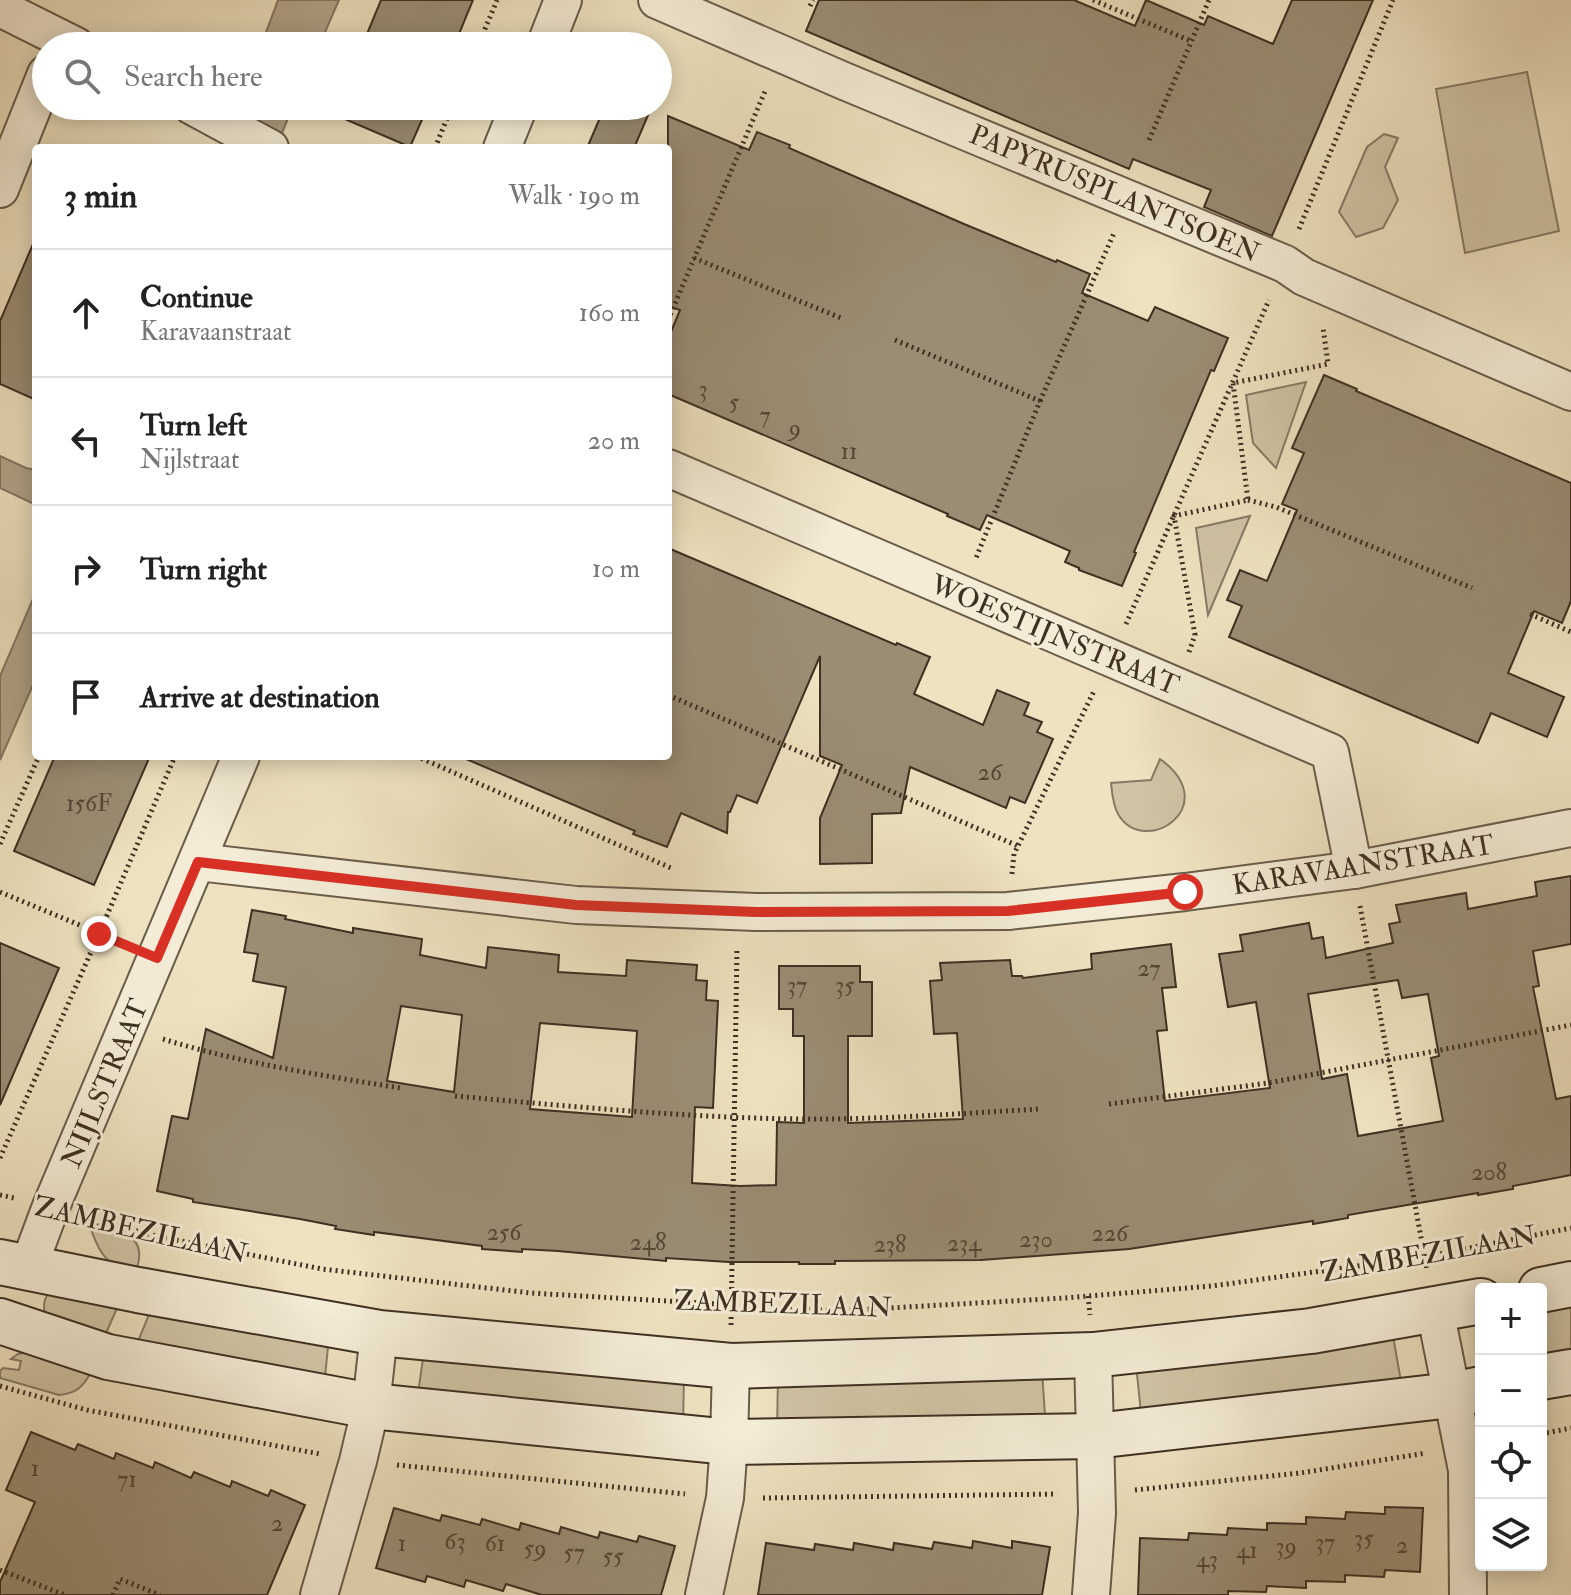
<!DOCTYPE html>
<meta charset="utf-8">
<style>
body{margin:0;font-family:"IM FELL Double Pica",serif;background:#f6f6f6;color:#222}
.controls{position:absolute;right:24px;bottom:24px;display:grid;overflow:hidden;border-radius:8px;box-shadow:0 4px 20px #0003}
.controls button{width:72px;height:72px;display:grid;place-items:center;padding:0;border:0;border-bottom:2px solid #e0e0e0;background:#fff;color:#222;font:40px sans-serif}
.stop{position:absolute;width:24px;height:24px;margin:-18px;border:6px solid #d93025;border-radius:50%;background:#fff}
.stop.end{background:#d93025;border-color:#fff;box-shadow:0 2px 8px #0008}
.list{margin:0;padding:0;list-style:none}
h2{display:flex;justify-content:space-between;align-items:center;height:104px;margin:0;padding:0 32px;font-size:34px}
h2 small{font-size:26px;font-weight:400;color:#767676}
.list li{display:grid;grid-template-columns:52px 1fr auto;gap:24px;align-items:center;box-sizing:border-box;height:128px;padding:0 32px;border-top:2px solid #e0e0e0}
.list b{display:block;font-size:30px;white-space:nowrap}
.list p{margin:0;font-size:26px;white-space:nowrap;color:#767676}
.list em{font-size:26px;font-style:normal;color:#767676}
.icon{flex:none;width:44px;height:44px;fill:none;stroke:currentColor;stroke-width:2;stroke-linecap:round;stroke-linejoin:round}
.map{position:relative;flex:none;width:1571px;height:1595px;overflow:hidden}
.search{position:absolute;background:#fff;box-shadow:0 4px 20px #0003;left:32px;top:32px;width:640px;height:88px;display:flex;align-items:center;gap:20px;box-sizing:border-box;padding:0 28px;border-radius:44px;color:#767676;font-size:30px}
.panel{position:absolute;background:#fff;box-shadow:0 4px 20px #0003;left:32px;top:144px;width:640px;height:616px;border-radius:8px}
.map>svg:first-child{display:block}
.green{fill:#d0c4a5;stroke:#877a64;stroke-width:2}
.water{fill:#b2a58a;stroke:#847660;stroke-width:2}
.building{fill:#9a8d74;stroke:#3e3022;stroke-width:2;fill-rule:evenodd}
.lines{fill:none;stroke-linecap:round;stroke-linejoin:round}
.street-casing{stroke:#6a5c4a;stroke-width:40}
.secondary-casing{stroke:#3e3022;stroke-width:48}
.path{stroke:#3e3022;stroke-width:5;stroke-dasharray:2 4;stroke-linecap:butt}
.street{stroke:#f4ecd6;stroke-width:36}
.secondary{stroke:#f4ecd6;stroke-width:44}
.route{stroke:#d93025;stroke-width:10}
.labels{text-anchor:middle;stroke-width:6;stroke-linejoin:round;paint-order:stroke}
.number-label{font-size:24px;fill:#554736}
.street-label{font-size:28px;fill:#3e3022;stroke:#f4ecd6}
</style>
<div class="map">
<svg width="1571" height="1595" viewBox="0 0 1571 1595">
<rect width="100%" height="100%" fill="#eee2c0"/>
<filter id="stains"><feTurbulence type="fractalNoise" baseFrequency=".0025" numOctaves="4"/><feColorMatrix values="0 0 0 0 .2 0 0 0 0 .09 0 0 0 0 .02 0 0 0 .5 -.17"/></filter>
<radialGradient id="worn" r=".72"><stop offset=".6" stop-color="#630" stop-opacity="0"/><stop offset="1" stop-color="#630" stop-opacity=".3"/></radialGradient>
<g class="green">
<path d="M1527,72L1559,231L1465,253L1436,89Z"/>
<path d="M1384,134L1398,138L1385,167L1398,200L1383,228L1356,237L1339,212L1367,147Z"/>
<path d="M1306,382L1276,468L1253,443L1246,395Z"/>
<path d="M1250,516L1208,615L1196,528Z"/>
<path d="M1160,759C1225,806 1144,859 1118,814C1113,805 1112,793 1111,783L1151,780Z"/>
<path d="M93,1224C120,1225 149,1238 136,1270C130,1269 122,1268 116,1265C102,1260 94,1239 90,1226Z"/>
<path d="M50,1291L122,1297L103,1340L45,1315C43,1304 44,1299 50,1291Z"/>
<path d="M1571,1296V1359L1541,1365V1301Z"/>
<path d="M154,1302L329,1337L324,1387L135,1349Z"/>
<path d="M1392,1330L1403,1393L1142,1423L1136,1364Z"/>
<path d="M29,1351L90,1374C82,1388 76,1393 59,1395L0,1378V1371L3,1368L19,1370L21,1361L11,1359L18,1354Z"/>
<path d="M424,1351L684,1373L683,1429L417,1401Z"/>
<path d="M1042,1371L1046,1430L777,1432L778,1375Z"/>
</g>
<g class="water">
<path d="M278,0H339L319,46H261Z"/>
<path d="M239,106H293L276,148H221Z"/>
<path d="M0,456L26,468L36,470V505L0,488Z"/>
<path d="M36,592V678L0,760V676Z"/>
</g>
<g class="building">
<path d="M381,0H473L454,46H362Z"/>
<path d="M819,0H1074L1135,26L1146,0L1204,25L1208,16L1273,44L1292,0H1373L1272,236L1204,207L1211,190L1133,159L1129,169L806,31Z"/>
<path d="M336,106H428L410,147L333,114Z"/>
<path d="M605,106H652L634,148H587Z"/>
<path d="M668,116L749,150L757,132L790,145L789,148L964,224L1056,262L1057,260L1090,274L1082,293L1148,321L1155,307L1228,338L1214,371L1211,370L1134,552L1136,553L1122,586L1079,570V568L1065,562L1070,551L987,515L980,530L947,516L948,514L668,394V339L680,310L668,306Z"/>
<path d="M36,237V400L0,384V321Z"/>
<path d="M1324,375L1357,389L1356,391L1571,483V601L1562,623L1534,611L1508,673L1564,697L1547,737L1491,713L1478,743L1229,637L1242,606L1227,600L1240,570L1267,581L1297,510L1282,504L1304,453L1292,448Z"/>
<path d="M668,548L896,645L897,643L930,657L914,694L983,725L997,690L1029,703L1024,715L1042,722L1037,732L1053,739L1025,803L1010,797L1006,808L910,767L901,813L872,814V863L820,864V818L842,765L820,756V656L757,803L737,795L730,812H728L727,833L681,813L667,847L633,834L635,831L459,756H668Z"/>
<path d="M55,756H150L94,885L14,851Z"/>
<path d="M1571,876V944L1533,951L1539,986L1533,987L1556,1099L1571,1096V1175L1513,1186V1189L1478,1195V1193L1348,1215V1218L1313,1224V1221L1129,1249L981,1260L835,1261V1264H799V1262H729L666,1258V1261L558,1251L522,1249V1252L482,1249V1246L374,1232V1235L335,1229L336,1226L300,1219L193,1202V1199L157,1191L172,1116L188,1119L206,1029L273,1058L286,987L253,981L258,954L244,952L252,910L286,916L285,919L353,933V928L422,939L420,955L486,968L488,947L559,955L558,972L626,976L627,960L697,965L696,980L707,981L706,1000L718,1001L713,1108L695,1107L692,1183L740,1186L776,1185L777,1122L804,1123V1036H793V1009H779V966H860V982H872V1036H848V1123L963,1119L957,1033L934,1034L930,981L942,980L940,963L1010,960L1012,976H1022L1023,978L1092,969L1091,954L1171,944L1176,987L1162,988L1167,1030L1157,1031L1165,1101L1270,1088L1256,1002L1228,1007L1219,954L1243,951L1240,935L1309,923L1312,939L1323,937L1326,958L1393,943L1389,924L1400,922L1396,905L1466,893L1468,909L1537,896L1535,882ZM1398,980L1402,998L1428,994L1439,1056L1431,1058L1443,1121L1358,1136L1347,1074L1322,1079L1308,994ZM401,1006L462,1015L454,1092L387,1081ZM540,1023L637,1031L632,1117L530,1109Z"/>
<path d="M0,943L59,968L0,1105Z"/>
<path d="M31,1432L75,1450L78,1444L114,1459L116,1453L153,1468L155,1462L191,1478L194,1472L230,1487L232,1481L268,1496L271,1490L305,1505L267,1595H0V1582L35,1502L6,1490Z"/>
<path d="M1385,1507L1423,1508L1420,1572L1385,1570L1384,1577L1345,1575V1582L1306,1581V1588L1267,1586L1266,1592L1228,1591V1595H1138L1140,1538L1188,1540L1189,1533L1227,1535L1228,1528L1267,1530V1523L1306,1524V1517L1345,1519L1346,1512L1385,1514Z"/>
<path d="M394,1508L440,1521L442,1515L480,1525L482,1519L519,1530L521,1523L559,1534L561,1527L598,1538L600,1532L637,1542L639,1536L675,1546L661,1595H542L506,1584L503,1591L466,1580L464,1587L427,1576L425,1582L376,1568Z"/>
<path d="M973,1541L1012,1548V1541L1050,1547L1042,1595H758L766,1543L814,1550L815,1544L853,1550L854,1543L893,1550L894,1543L932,1549L934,1542L972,1548Z"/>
</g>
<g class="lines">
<g class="street-casing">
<g id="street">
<path d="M657,0L844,81L1285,264L1304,277L1571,392"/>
<path d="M0,8L76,46"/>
<path d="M545,46L563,0"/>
<path d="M192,106L270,148"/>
<path d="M502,148L519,106"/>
<path d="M0,189L46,74"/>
<path d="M668,468L1330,752L1354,870"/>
<path d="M198,862L576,905L756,912L1008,911L1185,892L1354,870L1571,828"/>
<path d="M28,1268L50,1209L241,756"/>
<path d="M1435,1310L1467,1470L1468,1595"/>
<path d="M319,1595L358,1461L371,1406L379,1333"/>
<path d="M704,1595L725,1498L729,1442L731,1366"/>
<path d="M1091,1595L1097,1513L1093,1355"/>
</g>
</g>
<g class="secondary-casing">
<g id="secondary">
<path d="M0,1262L138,1290L379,1333L731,1366L1093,1355L1311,1331L1481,1301"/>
<path d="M1541,1290L1571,1284"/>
<path d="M0,1321L108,1357L371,1406L729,1442L1095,1436L1452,1395L1481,1389"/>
<path d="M1541,1377L1571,1372"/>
</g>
</g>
<g class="path">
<path d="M1093,0L1191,41"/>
<path d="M810,6L813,0"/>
<path d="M478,46L497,0"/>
<path d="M1149,140L1209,0"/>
<path d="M435,148L452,106"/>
<path d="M1299,229L1393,0"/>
<path d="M694,258L841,318"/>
<path d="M668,320L766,89"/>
<path d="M895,340L1040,401L976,558"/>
<path d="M1040,401L1114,233"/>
<path d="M1248,500L1276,507L1472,588"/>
<path d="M1530,614L1571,632"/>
<path d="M1126,624L1269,300"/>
<path d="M1189,652L1195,635L1174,516L1248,500L1233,383L1328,364L1323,327"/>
<path d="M668,695L1018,846"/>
<path d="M416,756L671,868"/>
<path d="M0,844L39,756"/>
<path d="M1012,874L1014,854L1094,691"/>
<path d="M0,892L123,943"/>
<path d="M1360,906L1427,1270"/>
<path d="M163,1039C240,1063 320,1075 400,1088"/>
<path d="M455,1096C580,1107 706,1120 832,1119C901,1118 970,1113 1039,1109"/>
<path d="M1109,1104L1268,1083L1571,1025"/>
<path d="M0,1158L99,934L175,756"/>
<path d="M0,1195L14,1198"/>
<path d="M89,1219L156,1236L322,1269L531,1293L837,1311L1064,1298L1212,1286L1424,1257L1571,1228"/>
<path d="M1088,1296L1090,1315"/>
<path d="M731,1325L737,947"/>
<path d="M0,1386L87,1410L320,1454"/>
<path d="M1541,1434L1571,1428"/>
<path d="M397,1465L685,1494"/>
<path d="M1135,1490L1300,1473L1426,1453"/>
<path d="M763,1498L1057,1494"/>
<path d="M0,1570L65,1595"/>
<path d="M113,1595L120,1579L160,1595"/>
</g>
<use href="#street" class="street"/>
<use href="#secondary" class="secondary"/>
</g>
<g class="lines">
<path class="route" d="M99,934L157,958L198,862L576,905L756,912L1008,911L1185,892"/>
</g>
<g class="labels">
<g class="number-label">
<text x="703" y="397">3</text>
<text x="734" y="410">5</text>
<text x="765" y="423">7</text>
<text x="795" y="436">9</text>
<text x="849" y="459">11</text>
<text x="990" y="780">26</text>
<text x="89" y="811">156F</text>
<text x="1149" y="976">27</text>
<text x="797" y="993">37</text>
<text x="845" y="993">35</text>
<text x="1489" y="1180">208</text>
<text x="504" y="1240">256</text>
<text x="1110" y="1241">226</text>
<text x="1036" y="1247">230</text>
<text x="648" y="1250">248</text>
<text x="964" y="1251">234</text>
<text x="890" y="1252">238</text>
<text x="35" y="1476">1</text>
<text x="127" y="1487">71</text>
<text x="277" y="1531">2</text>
<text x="1364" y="1546">35</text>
<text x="455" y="1549">63</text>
<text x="1325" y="1550">37</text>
<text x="402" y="1551">1</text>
<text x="495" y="1551">61</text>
<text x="1402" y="1553">2</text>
<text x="1286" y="1554">39</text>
<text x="535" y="1556">59</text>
<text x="1247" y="1558">41</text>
<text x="574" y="1560">57</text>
<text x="613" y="1564">55</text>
<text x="1207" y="1567">43</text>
</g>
<g class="street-label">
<text transform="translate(1115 193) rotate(23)" y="10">PAPYRUSPLANTSOEN</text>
<text transform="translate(1055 634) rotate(23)" y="10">WOESTIJNSTRAAT</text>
<text transform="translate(1363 864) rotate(-9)" y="10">KARAVAANSTRAAT</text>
<text transform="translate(104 1083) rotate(-67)" y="10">NIJLSTRAAT</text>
<text transform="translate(141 1229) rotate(13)" y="10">ZAMBEZILAAN</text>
<text transform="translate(1428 1253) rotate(-10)" y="10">ZAMBEZILAAN</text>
<text transform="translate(783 1303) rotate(2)" y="10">ZAMBEZILAAN</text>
</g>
</g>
<rect width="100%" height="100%" filter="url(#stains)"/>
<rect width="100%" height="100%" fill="url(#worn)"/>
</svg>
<div class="controls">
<button>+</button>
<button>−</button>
<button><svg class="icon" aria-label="locate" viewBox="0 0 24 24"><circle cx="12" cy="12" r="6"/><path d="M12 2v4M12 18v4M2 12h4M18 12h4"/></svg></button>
<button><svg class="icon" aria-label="layers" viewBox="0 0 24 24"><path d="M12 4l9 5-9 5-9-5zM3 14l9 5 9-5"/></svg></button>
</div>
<div class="stop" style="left:1185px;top:892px"></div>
<div class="stop end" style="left:99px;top:934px"></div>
<div class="search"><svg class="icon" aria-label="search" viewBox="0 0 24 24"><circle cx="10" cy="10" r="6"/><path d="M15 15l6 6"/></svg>Search here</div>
<section class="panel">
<h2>3 min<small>Walk · 190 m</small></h2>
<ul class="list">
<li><svg class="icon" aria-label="ahead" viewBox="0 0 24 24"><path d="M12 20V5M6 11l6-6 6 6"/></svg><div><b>Continue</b><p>Karavaanstraat</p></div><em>160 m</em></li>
<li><svg class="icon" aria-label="left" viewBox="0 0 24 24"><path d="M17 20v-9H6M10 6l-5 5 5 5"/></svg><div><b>Turn left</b><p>Nijlstraat</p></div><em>20 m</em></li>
<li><svg class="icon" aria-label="right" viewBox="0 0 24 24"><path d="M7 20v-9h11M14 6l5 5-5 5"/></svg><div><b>Turn right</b></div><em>10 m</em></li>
<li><svg class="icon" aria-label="arrive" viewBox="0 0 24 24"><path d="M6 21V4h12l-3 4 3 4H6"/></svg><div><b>Arrive at destination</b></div></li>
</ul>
</section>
</div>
